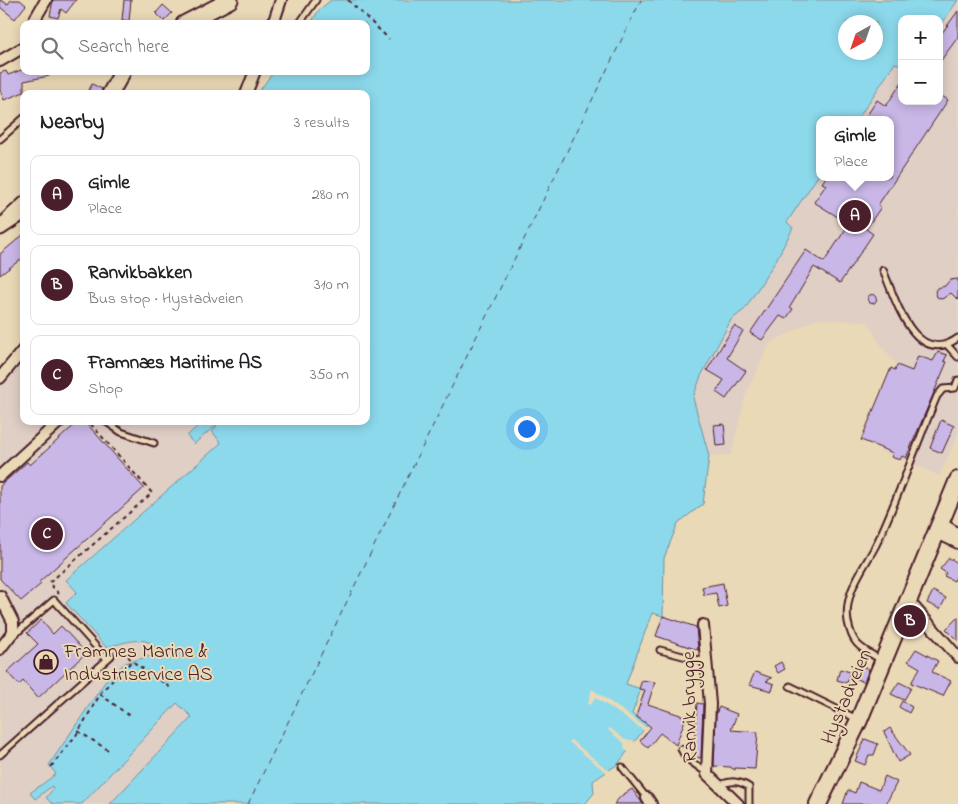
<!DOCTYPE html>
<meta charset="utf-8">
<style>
body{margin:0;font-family:"Indie Flower",sans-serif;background:#f6f6f6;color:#202124}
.controls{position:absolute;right:15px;top:15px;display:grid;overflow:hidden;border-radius:10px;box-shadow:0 2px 12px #0003}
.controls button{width:45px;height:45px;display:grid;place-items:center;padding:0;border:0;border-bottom:1px solid #e0e0e0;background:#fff;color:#202124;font:25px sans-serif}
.compass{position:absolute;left:838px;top:15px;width:45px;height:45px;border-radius:50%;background:#fff;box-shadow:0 2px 12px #0003;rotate:220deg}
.you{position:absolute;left:526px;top:428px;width:18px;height:18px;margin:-12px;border:4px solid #fff;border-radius:50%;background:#1a73e8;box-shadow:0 0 0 8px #1a73e833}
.badge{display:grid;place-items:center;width:32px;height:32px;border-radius:50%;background:#4a1f2b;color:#fff;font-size:16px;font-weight:700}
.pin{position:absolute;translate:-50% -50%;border:2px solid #fff;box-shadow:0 1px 5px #0006}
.popup{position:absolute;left:816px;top:116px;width:78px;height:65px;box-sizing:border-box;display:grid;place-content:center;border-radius:10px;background:#fff;filter:drop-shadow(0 1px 4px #0005);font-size:16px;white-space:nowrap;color:#757577}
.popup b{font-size:19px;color:#202124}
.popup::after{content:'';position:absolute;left:50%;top:100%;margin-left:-10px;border:10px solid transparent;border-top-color:#fff}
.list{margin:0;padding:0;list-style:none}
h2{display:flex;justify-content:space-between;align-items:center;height:65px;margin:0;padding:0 20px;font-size:21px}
h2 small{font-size:16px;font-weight:400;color:#757577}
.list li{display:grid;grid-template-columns:32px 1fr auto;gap:15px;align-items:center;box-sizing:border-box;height:80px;margin:0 10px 10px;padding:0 10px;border:1px solid #e0e0e0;border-radius:10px}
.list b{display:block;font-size:19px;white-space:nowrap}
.list p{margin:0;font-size:16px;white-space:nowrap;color:#757577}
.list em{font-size:16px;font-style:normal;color:#757577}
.icon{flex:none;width:28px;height:28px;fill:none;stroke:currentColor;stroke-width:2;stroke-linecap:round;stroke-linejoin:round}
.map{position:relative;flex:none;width:958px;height:804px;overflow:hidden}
.search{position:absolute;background:#fff;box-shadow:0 2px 12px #0003;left:20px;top:20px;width:350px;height:55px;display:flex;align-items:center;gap:12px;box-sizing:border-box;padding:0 18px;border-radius:10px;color:#757577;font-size:19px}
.panel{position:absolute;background:#fff;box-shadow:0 2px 12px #0003;left:20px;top:90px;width:350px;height:335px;border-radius:10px}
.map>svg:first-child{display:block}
.built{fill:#e0cfc5}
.water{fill:#8cd9ec;stroke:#728f9f;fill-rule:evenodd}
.pier{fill:#ead9b6}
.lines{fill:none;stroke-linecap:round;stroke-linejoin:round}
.ferry{stroke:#543b48;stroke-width:1;stroke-dasharray:6 5;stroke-linecap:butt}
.building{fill:#c9b7e7;stroke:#4a1f2b}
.lane-casing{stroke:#4a1f2b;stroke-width:9}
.street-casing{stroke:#4a1f2b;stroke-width:14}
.secondary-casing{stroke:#4a1f2b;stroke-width:19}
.primary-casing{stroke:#4a1f2b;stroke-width:20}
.path{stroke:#4a1f2b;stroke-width:2;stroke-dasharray:4 4;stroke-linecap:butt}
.lane{stroke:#ead9b6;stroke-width:5}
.street{stroke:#ead9b6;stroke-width:10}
.secondary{stroke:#ead9b6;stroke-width:15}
.primary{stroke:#ead9b6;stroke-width:16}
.labels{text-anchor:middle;stroke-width:4;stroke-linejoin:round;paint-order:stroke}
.poi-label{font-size:20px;fill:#4a1f2b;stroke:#ead9b6;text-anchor:start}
.street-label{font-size:20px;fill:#4a1f2b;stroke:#ead9b6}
</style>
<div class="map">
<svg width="958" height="804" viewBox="0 0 958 804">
<rect width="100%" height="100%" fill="#ead9b6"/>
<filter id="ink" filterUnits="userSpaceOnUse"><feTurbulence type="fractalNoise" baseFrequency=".02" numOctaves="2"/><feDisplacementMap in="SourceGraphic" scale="10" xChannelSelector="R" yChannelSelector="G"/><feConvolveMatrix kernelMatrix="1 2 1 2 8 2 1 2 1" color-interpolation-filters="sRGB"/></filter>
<g filter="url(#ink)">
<g class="built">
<path d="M958,2V434L940,476L880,450L909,380L880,344L868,322L816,319L770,343L746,394L731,455L709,456L693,398L701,376L731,320L745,309L775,262L793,229L786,222L820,173V177H890V120H857L895,63L902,65V101H939V28Z"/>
<path d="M24,350V421H203L187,436L194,443L216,424L221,443L66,579L77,593L66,603L106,647L145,640L155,645L157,649L152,656L125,663L107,679L50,765L56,773L30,793L35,799L52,786L53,789L46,798L53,804H0V380Z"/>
<path d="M177,703L192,717L110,804H82Z"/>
</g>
<path class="water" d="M331,0H958L939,28V19H902V65L895,63L857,120H820V173L787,222L793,228L775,262L745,309L731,320L701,376L693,398L709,456L703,504L678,523L664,558L663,616L652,613L626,684L641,689L632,714L647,725L618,764L593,781L594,793L585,804H110L192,717L177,703L82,804H53L46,798L53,789L52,786L35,799L30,793L56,774L49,765L107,679L125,663L151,656L157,649C147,633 122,644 106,647L66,603L77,592L66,580L221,443L212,431L217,426L216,425L194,444L187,436L203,421H366V94H257L274,71H366V24H314L312,21L319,10ZM846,22H876V52H846Z"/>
<g class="pier">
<path d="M592,689L648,729L646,732L595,697L591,705L588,704Z"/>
<path d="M610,728L625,740H633L636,743L629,752L625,750L624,743L608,730Z"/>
<path d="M571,740L603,766L612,772L608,774L569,742Z"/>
</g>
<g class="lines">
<path class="ferry" d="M248,804L641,0"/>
</g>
<g class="building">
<path d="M0,0L8,4L11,0H20L26,5L15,19L0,7Z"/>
<path d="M53,0H76L66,13L61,9L58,18L50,16Z"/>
<path d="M124,0H131L129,21L122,20Z"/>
<path d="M163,5L172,13L164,21L156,13Z"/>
<path d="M958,11V37L939,63V37Z"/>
<path d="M24,69V71H49V76L24,81V92L4,100L0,90V73L6,71L8,75Z"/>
<path d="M902,82V101H939V94L948,100L878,205L881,207L866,229L873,234L840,283L814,267L790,307L793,309L786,319L780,316L762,340L750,333L806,250L824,262L849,224L814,202L826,185L822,183L826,177H890V120H864L877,100L886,106Z"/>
<path d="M92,84L102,89L101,94H87Z"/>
<path d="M24,234V257L0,275V254Z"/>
<path d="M958,279V300L951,293L942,299L937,297L935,291L937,288L945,286L950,280Z"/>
<circle cx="872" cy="299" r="4.5"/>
<path d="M734,326L743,331L727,358L746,371L726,399L716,392L724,380L707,370Z"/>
<path d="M938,352L947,355L944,361L947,362L906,458L902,456L900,460L891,457L893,453L861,440L891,368L895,370L897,365L912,371L918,356L933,361Z"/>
<path d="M941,420L954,426L942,453L930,448Z"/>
<path d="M79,421H84L89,426L144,488L39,582L41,584L21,601L0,579V486L27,462L30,465Z"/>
<path d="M724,424L726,445L716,446L714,425Z"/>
<path d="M949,558L958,563V573L954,581L944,576L946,573L940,569Z"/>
<path d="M723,583L727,606L719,608L716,593L704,595L702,587Z"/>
<path d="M933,591L946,598L940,609L927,603Z"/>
<path d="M663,616L696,627L698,650L656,636Z"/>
<path d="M958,617V641L946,629Z"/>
<path d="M41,620L53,634L61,626L86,653L38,698L23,681L19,685L7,672L38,644L27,633Z"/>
<path d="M916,649L938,661L932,672L951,681L943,696L911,683L920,668L908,661Z"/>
<path d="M781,662L785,669L778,673L774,666Z"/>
<path d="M857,664L869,669L864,682L851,677Z"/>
<path d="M840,669L850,672L847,683L837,680Z"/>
<path d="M755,672L772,678L766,681L774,684L772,691L749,685Z"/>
<path d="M642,680L655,682L648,704L686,717L676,745L660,733L648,748L640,741L651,727L636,716L645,690L639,689Z"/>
<path d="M899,682L911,688L904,700L891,694Z"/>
<path d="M902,701L912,707L909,713L899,707Z"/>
<path d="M697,703L703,704L701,758L693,757Z"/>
<path d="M719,707L737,714L731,730L758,732L755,769L735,768V770L730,767L714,766L716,714Z"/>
<path d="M890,728L910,755L898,762L884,732Z"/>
<path d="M865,739L878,744L874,755H869L865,765L855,761Z"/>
<path d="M885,776L897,782L886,804H843L848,790L855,793L859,782L879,790Z"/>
<path d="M632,789L643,804H614L621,796Z"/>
</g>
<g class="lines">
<g class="lane-casing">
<g id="lane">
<path d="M299,24L316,0"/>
<path d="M0,139L24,118"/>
<path d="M6,215L24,199"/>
<path d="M883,270C895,298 915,369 958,338"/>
<path d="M947,345L958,357"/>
<path d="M105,421L121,432L154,443"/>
<path d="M14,635L54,600L107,659"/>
<path d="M660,650L706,662"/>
<path d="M881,660C862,648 853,647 848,622C843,593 864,568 876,545C899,497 916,445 937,396L943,389L955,388L958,380"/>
<path d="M790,686L857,719"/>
<path d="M681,749L686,758L707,773"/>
<path d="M0,755L111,656"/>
<path d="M622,767L647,798"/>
<path d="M720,785C731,781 738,780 749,787V804"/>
</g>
</g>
<g class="street-casing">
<g id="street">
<path d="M32,24L46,0"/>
<path d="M273,24L281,0"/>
<path d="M0,61L24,47"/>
<path d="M246,94L255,71"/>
<path d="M0,378L24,349"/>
<path d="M0,476L60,421"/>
<path d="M941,523L958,534"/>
<path d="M937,533L958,543"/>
<path d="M0,596L13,622V632L0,649"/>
<path d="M908,603L915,608L958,657"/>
<path d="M703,625L710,704L707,774L738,804"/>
<path d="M647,798L651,804"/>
</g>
</g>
<g class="secondary-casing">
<g id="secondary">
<path d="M184,24L230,0"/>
<path d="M110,94L123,71"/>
<path d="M0,227L24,211"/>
</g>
</g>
<g class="primary-casing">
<path id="primary" d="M818,804L859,720L958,480"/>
</g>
<g class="path">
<path d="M348,0L389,39"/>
<path d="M59,594L49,583L152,493L88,421"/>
<path d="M115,651L123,650L132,661"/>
<path d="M100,694L131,717"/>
<path d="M78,731L108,750"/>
<path d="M51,767L77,734L102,691L132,661L171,688"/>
</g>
<use href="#lane" class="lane"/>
<use href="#street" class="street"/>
<use href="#secondary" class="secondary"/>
<use href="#primary" class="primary"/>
</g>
</g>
<defs>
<g id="shop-ring" transform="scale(1.25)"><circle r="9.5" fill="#ead9b6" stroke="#4a1f2b" stroke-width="1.5"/><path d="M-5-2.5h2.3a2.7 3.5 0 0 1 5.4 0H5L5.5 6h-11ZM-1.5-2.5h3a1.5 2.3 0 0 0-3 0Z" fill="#4a1f2b"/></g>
</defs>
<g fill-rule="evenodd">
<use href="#shop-ring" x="46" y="662"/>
</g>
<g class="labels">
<g class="poi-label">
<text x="64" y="657">Framnes Marine &amp;<tspan x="64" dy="23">Industriservice AS</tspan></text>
</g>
<g class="street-label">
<text transform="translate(845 696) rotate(-67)" y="7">Hystadveien</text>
<text transform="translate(688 707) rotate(-91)" y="7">Ranvik brygge</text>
</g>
</g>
</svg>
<div class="controls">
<button>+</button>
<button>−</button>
</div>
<svg class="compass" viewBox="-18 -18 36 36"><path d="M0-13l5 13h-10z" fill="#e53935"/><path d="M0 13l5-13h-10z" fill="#757577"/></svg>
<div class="you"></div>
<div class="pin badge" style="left:855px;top:216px">A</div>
<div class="popup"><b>Gimle</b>Place</div>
<div class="pin badge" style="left:910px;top:621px">B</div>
<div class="pin badge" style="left:47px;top:534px">C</div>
<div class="search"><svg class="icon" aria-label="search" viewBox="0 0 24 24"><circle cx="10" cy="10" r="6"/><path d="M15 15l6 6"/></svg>Search here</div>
<section class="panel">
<h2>Nearby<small>3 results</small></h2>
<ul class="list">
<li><span class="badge">A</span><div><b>Gimle</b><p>Place</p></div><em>280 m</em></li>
<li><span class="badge">B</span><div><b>Ranvikbakken</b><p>Bus stop · Hystadveien</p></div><em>310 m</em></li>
<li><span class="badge">C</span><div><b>Framnæs Maritime AS</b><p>Shop</p></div><em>350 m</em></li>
</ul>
</section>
</div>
